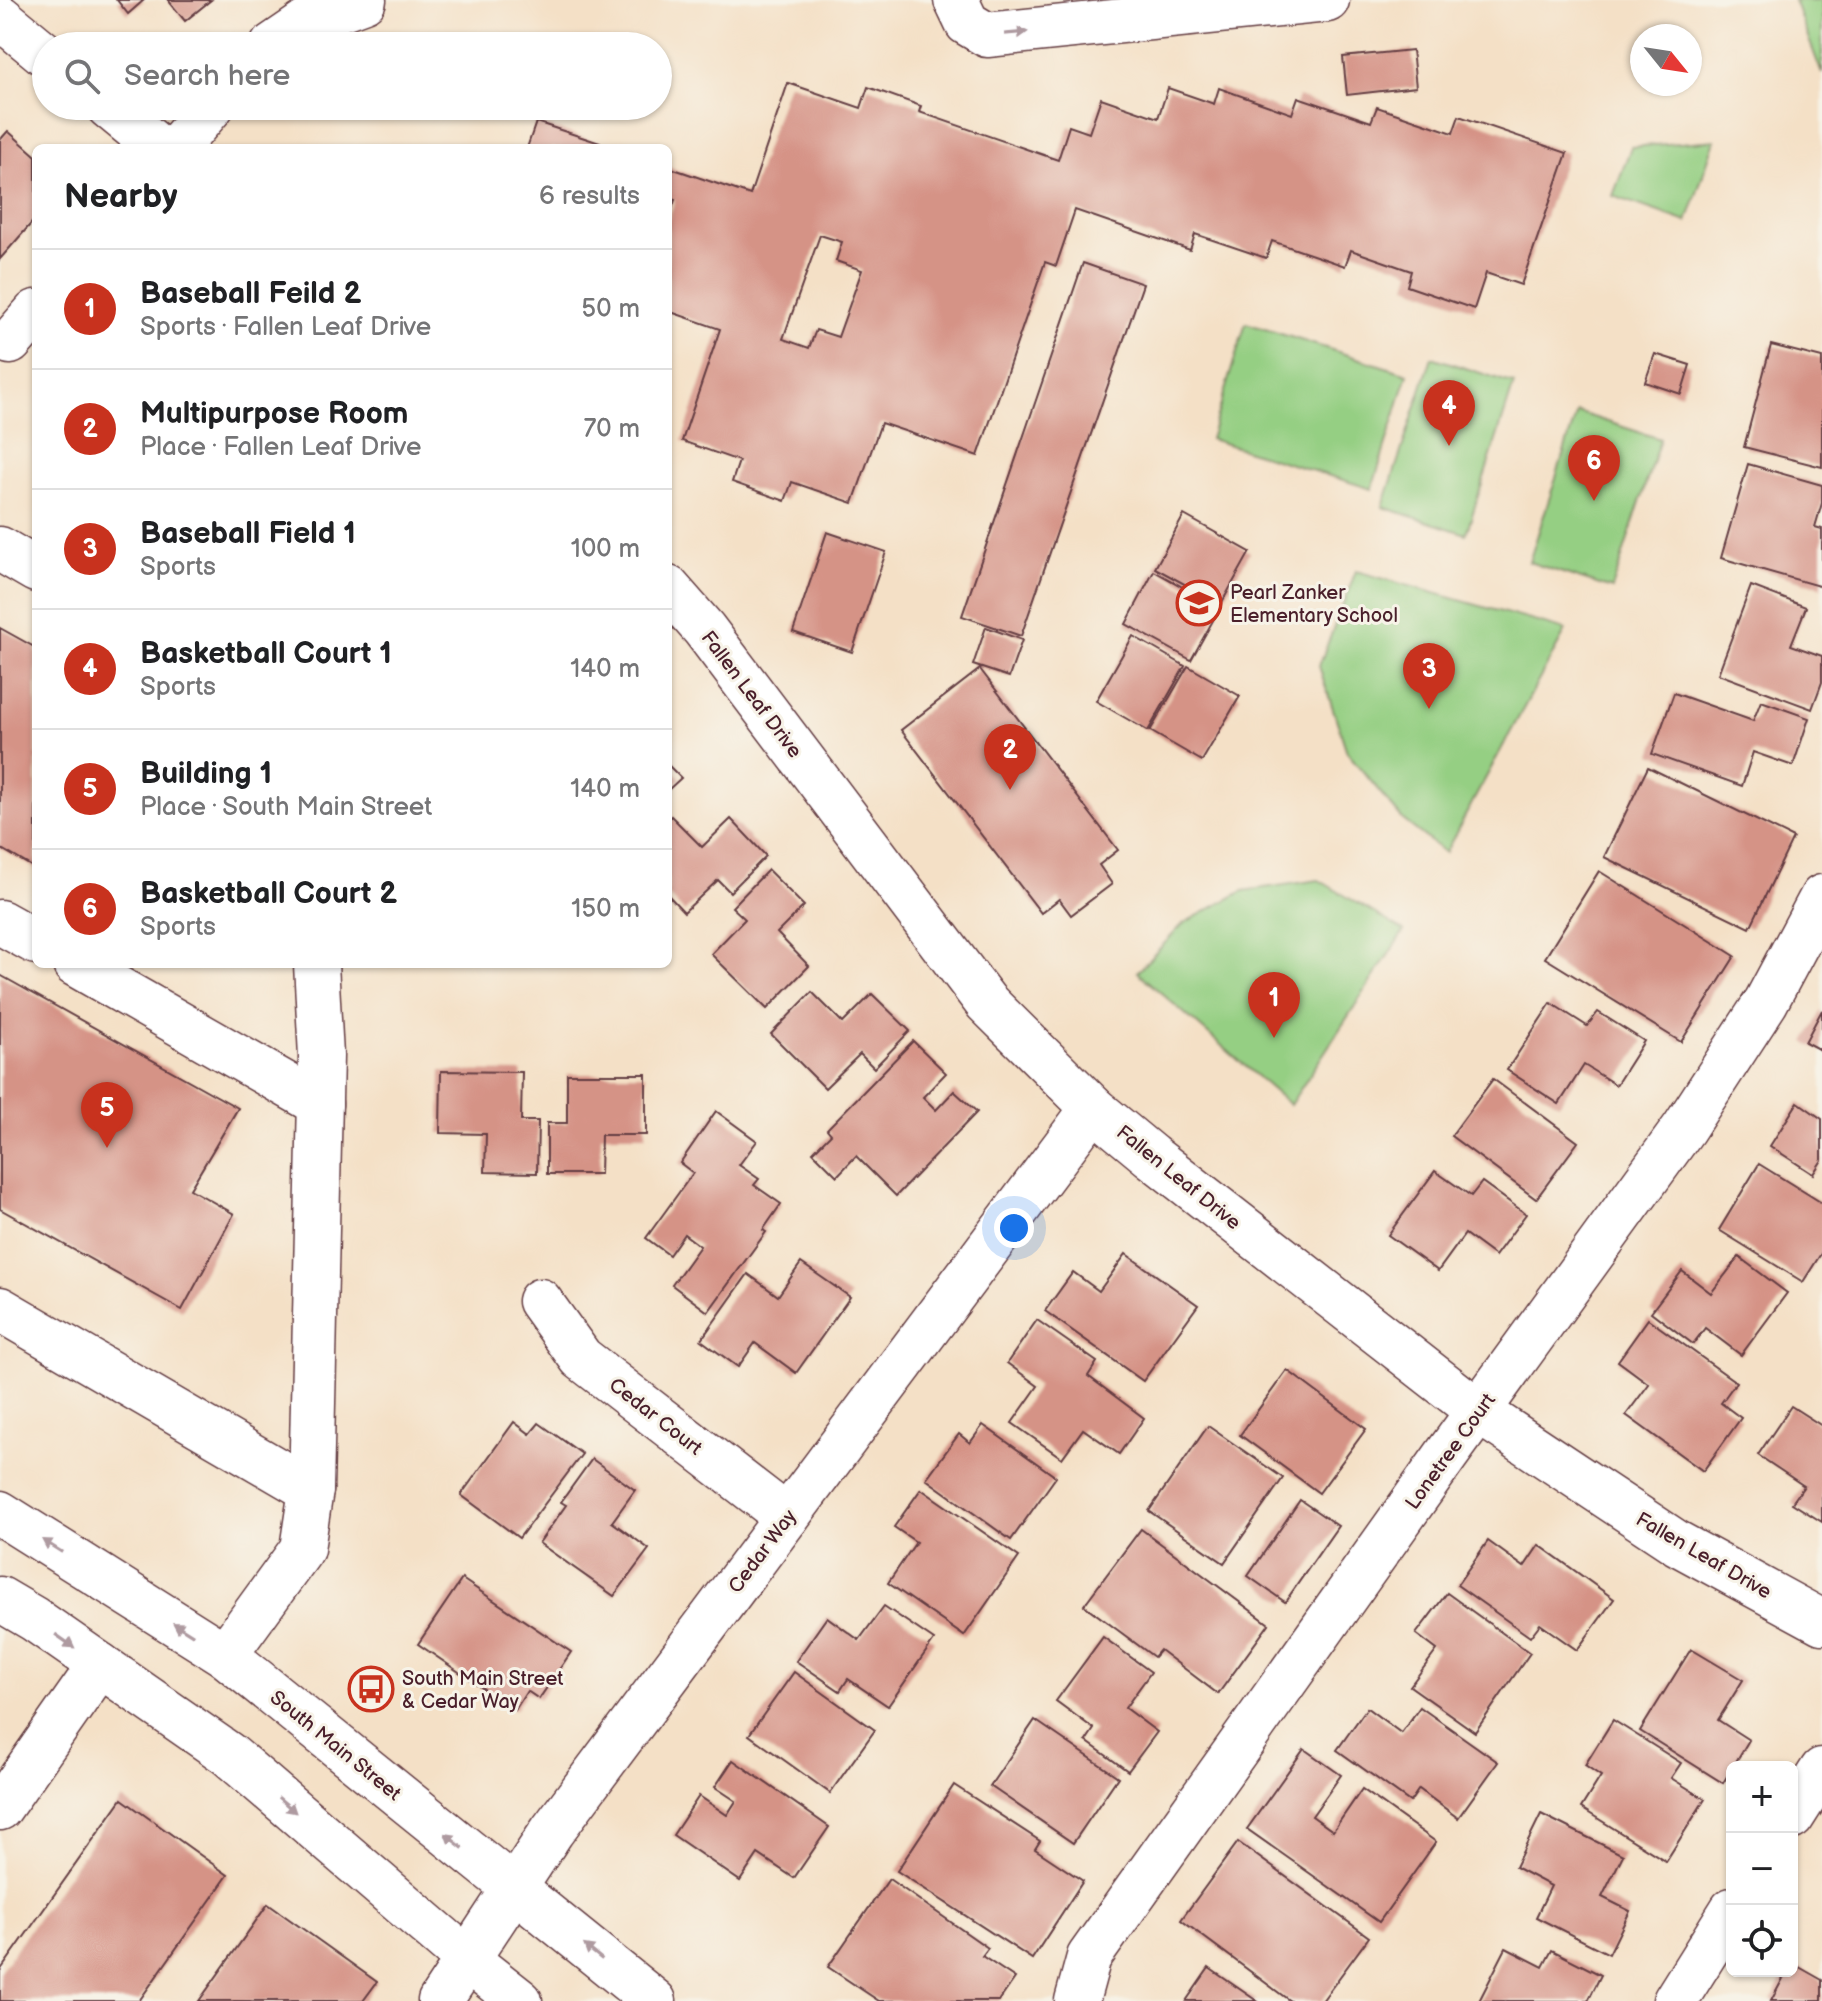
<!DOCTYPE html>
<meta charset="utf-8">
<style>
body{margin:0;font-family:"Balsamiq Sans",sans-serif;background:#f6f6f6;color:#202124}
.controls{position:absolute;right:24px;bottom:24px;display:grid;overflow:hidden;border-radius:12px;box-shadow:0 2px 6px #0004}
.controls button{width:72px;height:72px;display:grid;place-items:center;padding:0;border:0;border-bottom:2px solid #e0e0e0;background:#fff;color:#202124;font:40px sans-serif}
.compass{position:absolute;left:1630px;top:24px;width:72px;height:72px;border-radius:50%;background:#fff;box-shadow:0 2px 6px #0004;rotate:120deg}
.you{position:absolute;left:1014px;top:1228px;width:28px;height:28px;margin:-20px;border:6px solid #fff;border-radius:50%;background:#1a73e8;box-shadow:0 0 0 12px #1a73e833}
.badge{display:grid;place-items:center;width:52px;height:52px;border-radius:50%;background:#c8321e;color:#fff;font-size:26px;font-weight:700}
.pin{position:absolute;translate:-50% -66px;filter:drop-shadow(0 2px 4px #0008)}
.pin::after{content:'';position:absolute;top:42px;width:28px;height:24px;background:inherit;clip-path:polygon(0 0,100% 0,50% 100%)}
.list{margin:0;padding:0;list-style:none}
h2{display:flex;justify-content:space-between;align-items:center;height:104px;margin:0;padding:0 32px;font-size:34px}
h2 small{font-size:26px;font-weight:400;color:#757577}
.list li{display:grid;grid-template-columns:52px 1fr auto;gap:24px;align-items:center;box-sizing:border-box;height:120px;padding:0 32px;border-top:2px solid #e0e0e0}
.list b{display:block;font-size:30px;white-space:nowrap}
.list p{margin:0;font-size:26px;white-space:nowrap;color:#757577}
.list em{font-size:26px;font-style:normal;color:#757577}
.icon{flex:none;width:44px;height:44px;fill:none;stroke:currentColor;stroke-width:2;stroke-linecap:round;stroke-linejoin:round}
.map{position:relative;flex:none;width:1822px;height:2001px;overflow:hidden}
.search{position:absolute;background:#fff;box-shadow:0 2px 6px #0004;left:32px;top:32px;width:640px;height:88px;display:flex;align-items:center;gap:20px;box-sizing:border-box;padding:0 28px;border-radius:44px;color:#757577;font-size:30px}
.panel{position:absolute;background:#fff;box-shadow:0 2px 6px #0004;left:32px;top:144px;width:640px;height:824px;border-radius:12px}
.map>svg:first-child{display:block}
.green{fill:#95cf83;stroke:#707757;stroke-width:2}
.building{fill:#d59386;fill-rule:evenodd}
.lines{fill:none;stroke-linecap:round;stroke-linejoin:round}
.minor-casing{stroke:#643c42;stroke-width:47}
.major-casing{stroke:#643c42;stroke-width:47}
.minor{stroke:#fff;stroke-width:44}
.major{stroke:#fff;stroke-width:44}
.oneway{fill:#ae9aa0}
.labels{text-anchor:middle;stroke-width:6;stroke-linejoin:round;paint-order:stroke}
.poi-label{font-size:20px;fill:#4a1f2b;stroke:#f7f3e8;text-anchor:start}
.street-label{font-size:20px;fill:#4a1f2b;stroke:#f7f3e8}
</style>
<div class="map">
<svg width="1822" height="2001" viewBox="0 0 1822 2001">
<rect width="100%" height="100%" fill="#f7f3e8"/>
<filter id="ink" filterUnits="userSpaceOnUse"><feTurbulence type="fractalNoise" baseFrequency=".0125" numOctaves="2"/><feDisplacementMap in="SourceGraphic" scale="16" xChannelSelector="R" yChannelSelector="G"/><feConvolveMatrix kernelMatrix="1 2 1 2 8 2 1 2 1" color-interpolation-filters="sRGB"/></filter>
<filter id="wash" filterUnits="userSpaceOnUse"><feTurbulence type="fractalNoise" baseFrequency=".006" numOctaves="4" result="noise"/><feDisplacementMap in="SourceGraphic" scale="32" xChannelSelector="R" yChannelSelector="G"/><feGaussianBlur stdDeviation="1.8" result="paint"/><feColorMatrix in="noise" values="0 0 0 0 0 0 0 0 0 0 0 0 0 0 0 0 0 1.4 0 .05"/><feComposite in="paint" operator="in"/></filter>
<g filter="url(#wash)">
<rect width="100%" height="100%" fill="#f4e0c6"/>
<g class="green">
<path d="M1794,0H1822V74Z"/>
<path d="M1715,140L1687,222L1613,196L1631,147Z"/>
<path d="M1246,323L1408,374L1372,489L1210,439Z"/>
<path d="M1432,357L1514,384L1466,534L1383,507Z"/>
<path d="M1577,412L1660,439L1612,589L1529,562Z"/>
<path d="M1356,571L1566,630L1445,853L1402,819L1347,752L1319,666Z"/>
<path d="M1319,880L1404,931L1290,1105L1137,972L1184,923L1243,891Z"/>
</g>
<g id="blocks">
<g class="building">
<path d="M117,0H144L128,14Z"/>
<path d="M168,0H211L185,21Z"/>
<path d="M1412,50L1416,87L1347,95L1343,57Z"/>
<path d="M788,83L861,108L868,87L921,106L919,112L1058,160L1069,126L1089,133L1101,98L1158,118L1168,88L1214,104L1219,88L1292,114L1298,97L1371,122L1377,107L1453,133L1459,116L1567,153L1521,285L1486,273L1474,309L1407,286L1411,271L1351,250L1345,266L1272,241L1266,258L1195,234L1190,250L1075,210L1056,266L1045,262L978,456L881,423L853,503L792,482L785,501L732,482L739,461L682,441L720,329L668,311V221L675,200L668,198V167L750,195ZM820,235L842,242L836,261L862,270L838,337L816,330L809,348L783,339Z"/>
<path d="M536,122L612,147V148H527Z"/>
<path d="M8,131L36,156V218L0,259V140Z"/>
<path d="M1083,263L1143,284L1021,636L962,616Z"/>
<path d="M1771,345L1822,358V467L1744,447Z"/>
<path d="M1655,354L1690,365L1681,394L1645,382Z"/>
<path d="M1748,464L1822,485V503L1815,527L1822,529V587L1721,558Z"/>
<path d="M1184,515L1250,552L1221,604L1155,568Z"/>
<path d="M827,532L886,552L852,652L793,632Z"/>
<path d="M1154,571L1220,608L1191,660L1126,624Z"/>
<path d="M1751,586L1806,607L1791,645L1822,656V682L1812,709L1718,674Z"/>
<path d="M986,627L1022,640L1009,677L973,665Z"/>
<path d="M0,628L36,648V869L0,848Z"/>
<path d="M1133,636L1185,666L1148,731L1096,701Z"/>
<path d="M1188,666L1240,696L1202,761L1150,731Z"/>
<path d="M980,669L1118,850L1099,865L1112,884L1071,915L1059,899L1041,913L901,730Z"/>
<path d="M1674,693L1753,721L1761,701L1809,718L1793,766L1753,752L1742,786L1652,754Z"/>
<path d="M668,765L681,778L668,790Z"/>
<path d="M1648,767L1793,838L1750,928L1604,857Z"/>
<path d="M671,816L702,847L731,819L766,856L730,892L718,880L684,912L668,895V819Z"/>
<path d="M768,870L804,906L777,933L809,966L767,1009L711,954L745,919L732,907Z"/>
<path d="M1599,871L1735,956L1681,1042L1545,958Z"/>
<path d="M0,975L238,1108L190,1189L234,1214L182,1310L0,1209Z"/>
<path d="M812,992L843,1023L872,994L910,1031L874,1068L860,1054L825,1088L771,1034Z"/>
<path d="M1551,1003L1587,1026L1598,1012L1644,1041L1616,1085L1584,1065L1559,1104L1507,1070Z"/>
<path d="M1822,1010V1051L1805,1042Z"/>
<path d="M913,1041L946,1073L923,1097L936,1110L954,1091L977,1112L896,1196L856,1156L837,1176L813,1152L831,1134L827,1129Z"/>
<path d="M441,1071L522,1072L521,1121H538L537,1173L485,1172L486,1134L440,1133Z"/>
<path d="M567,1074H646V1135H601L600,1174H547V1123H567Z"/>
<path d="M1493,1079L1578,1142L1536,1199L1451,1136Z"/>
<path d="M1798,1102L1822,1119V1160L1813,1174L1770,1146Z"/>
<path d="M716,1111L757,1141L739,1165L759,1179L754,1185L781,1204L763,1230L766,1232L708,1312L672,1285L700,1246L684,1234L669,1255L646,1238L693,1173L680,1163Z"/>
<path d="M1759,1164L1822,1203V1252L1803,1282L1719,1230Z"/>
<path d="M1435,1171L1471,1196L1482,1182L1526,1214L1495,1256L1465,1234L1438,1271L1388,1235Z"/>
<path d="M1126,1254L1198,1305L1143,1381L1045,1311L1073,1272L1099,1291Z"/>
<path d="M1739,1257L1787,1293L1741,1355L1705,1328L1693,1344L1651,1312L1682,1271L1711,1293Z"/>
<path d="M801,1263L850,1297L796,1373L755,1343L738,1367L701,1340L748,1274L778,1296Z"/>
<path d="M1648,1319L1736,1382L1721,1403L1741,1418L1703,1471L1626,1415L1649,1384L1618,1361Z"/>
<path d="M1037,1320L1097,1362L1088,1376L1144,1418L1119,1454L1083,1429L1062,1458L1012,1423L1038,1386L1007,1363Z"/>
<path d="M1287,1370L1366,1429L1319,1493L1240,1435Z"/>
<path d="M1791,1406L1822,1426V1522L1792,1503L1804,1486L1758,1455Z"/>
<path d="M514,1422L530,1434L539,1423L582,1454L519,1538L461,1495Z"/>
<path d="M983,1425L1056,1477L1011,1540L926,1479L959,1434L970,1443Z"/>
<path d="M1208,1426L1283,1478L1224,1563L1149,1511Z"/>
<path d="M592,1459L635,1490L612,1522L649,1549L614,1596L539,1543L566,1505L561,1502Z"/>
<path d="M921,1489L1019,1557L964,1636L888,1583L916,1542L894,1527Z"/>
<path d="M1300,1500L1338,1526L1285,1602L1248,1576Z"/>
<path d="M1141,1529L1269,1624L1218,1694L1160,1650L1154,1657L1084,1605Z"/>
<path d="M1488,1541L1524,1567L1539,1545L1614,1599L1577,1650L1540,1624L1530,1637L1457,1585Z"/>
<path d="M462,1579L571,1652L539,1699L527,1691L515,1710L418,1644Z"/>
<path d="M1447,1593L1530,1653L1475,1732L1410,1686L1437,1650L1416,1634Z"/>
<path d="M884,1606L934,1640L888,1706L848,1679L840,1691L796,1661L827,1617L859,1640Z"/>
<path d="M1103,1637L1151,1672L1125,1708L1157,1732L1128,1771L1086,1741L1094,1729L1056,1701Z"/>
<path d="M1691,1649L1743,1680L1718,1720L1749,1740L1723,1783L1640,1731Z"/>
<path d="M794,1672L875,1730L830,1793L749,1735Z"/>
<path d="M1420,1707L1498,1762L1458,1818L1419,1789L1410,1802L1337,1750L1367,1708L1401,1733Z"/>
<path d="M1035,1720L1118,1777L1073,1843L990,1786Z"/>
<path d="M1613,1720L1681,1763L1671,1778L1705,1799L1666,1861L1581,1808L1601,1776L1585,1765Z"/>
<path d="M1304,1749L1341,1775L1312,1816L1333,1831L1362,1789L1436,1842L1379,1922L1247,1829Z"/>
<path d="M733,1760L829,1827L794,1878L758,1854L740,1881L673,1835L699,1796L727,1815L736,1801L715,1787Z"/>
<path d="M954,1785L1040,1841L1035,1849L1083,1881L1032,1959L897,1871Z"/>
<path d="M122,1799L228,1875L139,2001H0V1971Z"/>
<path d="M1541,1814L1623,1855L1602,1897L1630,1911L1609,1954L1536,1917L1551,1886L1515,1867Z"/>
<path d="M1238,1842L1369,1937L1322,2001H1290L1181,1920Z"/>
<path d="M889,1879L988,1948L982,1956L1015,1978L999,2001H879L828,1967Z"/>
<path d="M268,1904L377,1982L363,2001H199Z"/>
<path d="M1506,1948L1543,1967L1552,1950L1601,1975L1588,2001H1479Z"/>
<path d="M1792,1963L1822,1980V2001H1771L1787,1971H1792Z"/>
<path d="M1209,1968L1257,2001H1186Z"/>
</g>
</g>
</g>
<g filter="url(#ink)">
<use href="#blocks" fill-opacity="0" stroke="#643c42" stroke-width="2"/>
<g class="lines">
<g class="minor-casing">
<g id="minor">
<path d="M956,0L967,23L987,35L1327,0"/>
<path d="M0,17L46,55"/>
<path d="M272,46L310,20L364,0"/>
<path d="M108,106L159,148"/>
<path d="M176,148L212,106"/>
<path d="M10,342L36,312"/>
<path d="M0,549L36,570"/>
<path d="M668,588L704,629L986,1002L1093,1108L1151,1156L1478,1411L1677,1543L1822,1622"/>
<path d="M0,922L36,942"/>
<path d="M75,964L320,1104"/>
<path d="M540,1301L581,1358L787,1517"/>
<path d="M0,1309L311,1490"/>
<path d="M225,1655L302,1549L311,1490L321,1056L316,964"/>
<path d="M0,1808L100,1665"/>
<path d="M1792,1817L1822,1770"/>
<path d="M440,2001L552,1831L1093,1108"/>
<path d="M1077,2001L1089,1957L1447,1454L1684,1128L1766,1002L1822,897"/>
<path d="M1675,2001L1732,1910"/>
</g>
</g>
<g class="major-casing">
<g id="major">
<path d="M0,1513L225,1655L654,2001"/>
<path d="M0,1599L34,1619L228,1754L468,1960L520,2001"/>
</g>
</g>
<use href="#minor" class="minor"/>
<use href="#major" class="major"/>
</g>
<defs><path id="oneway-solid" d="M-6-.8H1V-3.2L6.5 0L1 3.2V.8H-6Z" transform="scale(2)"/></defs>
<g class="oneway">
<use href="#oneway-solid" transform="translate(1016 33) rotate(-5)"/>
<use href="#oneway-solid" transform="translate(52 1546) rotate(-148)"/>
<use href="#oneway-solid" transform="translate(183 1629) rotate(-148)"/>
<use href="#oneway-solid" transform="translate(65 1641) rotate(35)"/>
<use href="#oneway-solid" transform="translate(287 1805) rotate(41)"/>
<use href="#oneway-solid" transform="translate(454 1841) rotate(-141)"/>
<use href="#oneway-solid" transform="translate(593 1952) rotate(-141)"/>
</g>
</g>
<defs>
<g id="school-ring" transform="scale(2.3)"><circle r="9.5" fill="#f7f3e8" stroke="#c8321e" stroke-width="1.5"/><path d="M0-5L7-2L0 1L-7-2ZM-4 1L0 2.5L4 1V4Q0 6-4 4Z" fill="#c8321e"/></g>
<g id="bus-ring" transform="scale(2.3)"><circle r="9.5" fill="#f7f3e8" stroke="#c8321e" stroke-width="1.5"/><path d="M-5-6H5V4H4V6H2V4H-2V6H-4V4H-5ZM-3.5-4V0h7V-4ZM-3.5 1.2v1.5H-2V1.2ZM2 1.2v1.5H3.5V1.2Z" fill="#c8321e"/></g>
</defs>
<g fill-rule="evenodd">
<use href="#school-ring" x="1199" y="603"/>
<use href="#bus-ring" x="371" y="1689"/>
</g>
<g class="labels">
<g class="poi-label">
<text x="1230" y="599">Pearl Zanker<tspan x="1230" dy="23">Elementary School</tspan></text>
<text x="402" y="1685">South Main Street<tspan x="402" dy="23">&amp; Cedar Way</tspan></text>
</g>
<g class="street-label">
<text transform="translate(752 694) rotate(53)" y="7">Fallen Leaf Drive</text>
<text transform="translate(1179 1177) rotate(39)" y="7">Fallen Leaf Drive</text>
<text transform="translate(656 1416) rotate(38)" y="7">Cedar Court</text>
<text transform="translate(1450 1451) rotate(-54)" y="7">Lonetree Court</text>
<text transform="translate(762 1551) rotate(-53)" y="7">Cedar Way</text>
<text transform="translate(1704 1555) rotate(30)" y="7">Fallen Leaf Drive</text>
<text transform="translate(336 1745) rotate(39)" y="7">South Main Street</text>
</g>
</g>
</svg>
<div class="controls">
<button>+</button>
<button>−</button>
<button><svg class="icon" aria-label="locate" viewBox="0 0 24 24"><circle cx="12" cy="12" r="6"/><path d="M12 2v4M12 18v4M2 12h4M18 12h4"/></svg></button>
</div>
<svg class="compass" viewBox="-18 -18 36 36"><path d="M0-13l5 13h-10z" fill="#e53935"/><path d="M0 13l5-13h-10z" fill="#757577"/></svg>
<div class="you"></div>
<div class="pin badge" style="left:1274px;top:1038px">1</div>
<div class="pin badge" style="left:1010px;top:790px">2</div>
<div class="pin badge" style="left:1429px;top:709px">3</div>
<div class="pin badge" style="left:1449px;top:446px">4</div>
<div class="pin badge" style="left:107px;top:1148px">5</div>
<div class="pin badge" style="left:1594px;top:501px">6</div>
<div class="search"><svg class="icon" aria-label="search" viewBox="0 0 24 24"><circle cx="10" cy="10" r="6"/><path d="M15 15l6 6"/></svg>Search here</div>
<section class="panel">
<h2>Nearby<small>6 results</small></h2>
<ul class="list">
<li><span class="badge">1</span><div><b>Baseball Feild 2</b><p>Sports · Fallen Leaf Drive</p></div><em>50 m</em></li>
<li><span class="badge">2</span><div><b>Multipurpose Room</b><p>Place · Fallen Leaf Drive</p></div><em>70 m</em></li>
<li><span class="badge">3</span><div><b>Baseball Field 1</b><p>Sports</p></div><em>100 m</em></li>
<li><span class="badge">4</span><div><b>Basketball Court 1</b><p>Sports</p></div><em>140 m</em></li>
<li><span class="badge">5</span><div><b>Building 1</b><p>Place · South Main Street</p></div><em>140 m</em></li>
<li><span class="badge">6</span><div><b>Basketball Court 2</b><p>Sports</p></div><em>150 m</em></li>
</ul>
</section>
</div>
